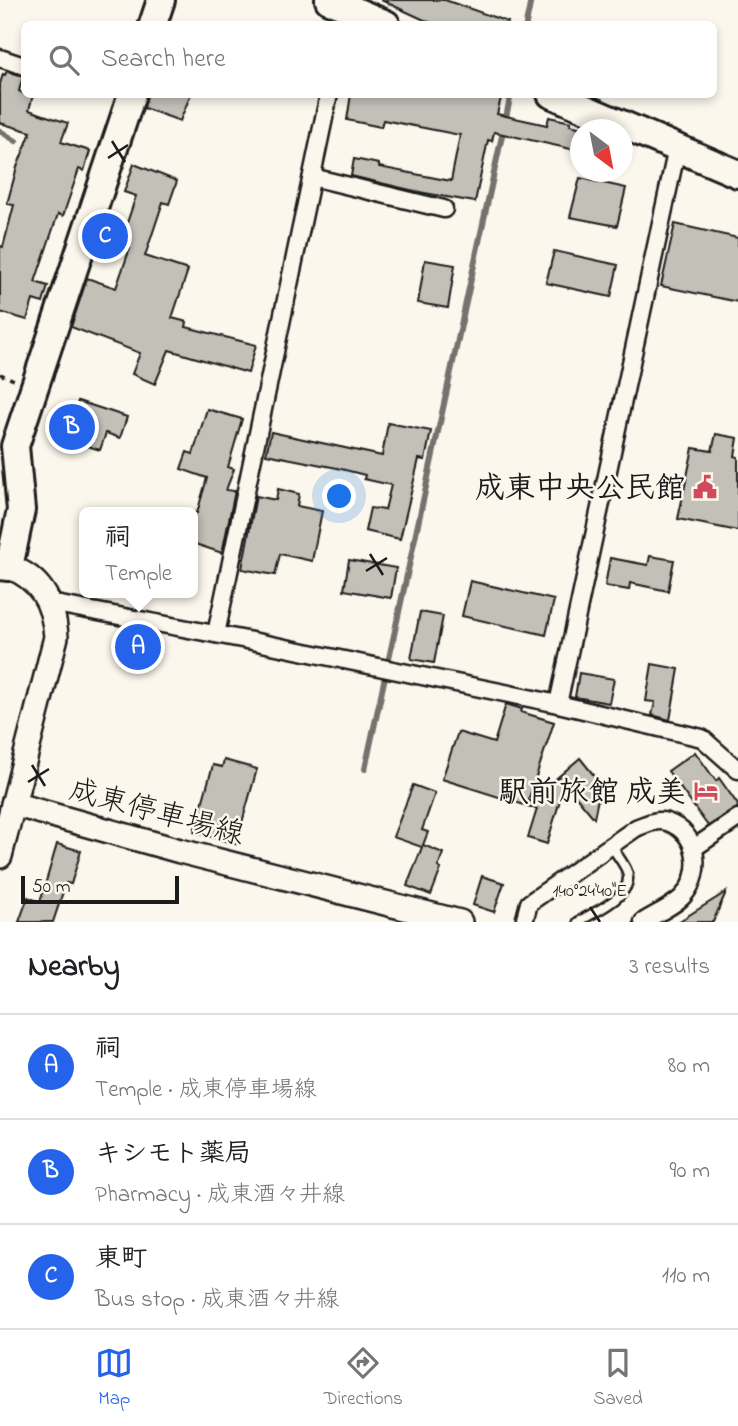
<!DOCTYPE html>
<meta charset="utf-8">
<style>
body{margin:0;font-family:"Indie Flower","Klee One",sans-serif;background:#f2f2f2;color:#202124}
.compass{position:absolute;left:570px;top:119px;width:63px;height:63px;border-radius:50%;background:#fff;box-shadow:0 4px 10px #0003;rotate:148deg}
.scale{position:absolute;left:21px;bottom:18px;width:158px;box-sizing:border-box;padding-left:7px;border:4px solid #1c1c1c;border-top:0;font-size:19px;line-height:24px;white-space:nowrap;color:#1c1c1c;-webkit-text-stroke:5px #fbf7ec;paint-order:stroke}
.you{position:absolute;left:340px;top:497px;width:24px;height:24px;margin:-18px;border:5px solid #fff;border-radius:50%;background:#1a73e8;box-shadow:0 0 0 10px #1a73e833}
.badge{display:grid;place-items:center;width:46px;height:46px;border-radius:50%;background:#2563eb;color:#fff;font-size:23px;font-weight:700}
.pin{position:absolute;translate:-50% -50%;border:4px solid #fff;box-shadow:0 2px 7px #0006}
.popup{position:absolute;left:79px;top:507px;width:119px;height:91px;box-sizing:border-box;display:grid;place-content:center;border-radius:10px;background:#fff;filter:drop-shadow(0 2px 5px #0005);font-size:23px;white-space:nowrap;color:#757577}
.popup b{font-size:26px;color:#202124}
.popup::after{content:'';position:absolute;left:50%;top:100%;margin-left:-14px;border:14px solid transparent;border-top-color:#fff}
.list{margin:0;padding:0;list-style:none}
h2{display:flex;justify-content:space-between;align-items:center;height:91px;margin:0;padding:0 28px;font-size:30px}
h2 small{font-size:23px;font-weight:400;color:#757577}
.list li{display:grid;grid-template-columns:46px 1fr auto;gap:21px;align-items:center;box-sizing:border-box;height:105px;padding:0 28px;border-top:2px solid #e0e0e0}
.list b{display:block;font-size:26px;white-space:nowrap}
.list p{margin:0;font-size:23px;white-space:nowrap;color:#757577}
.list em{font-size:23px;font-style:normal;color:#757577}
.icon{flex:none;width:38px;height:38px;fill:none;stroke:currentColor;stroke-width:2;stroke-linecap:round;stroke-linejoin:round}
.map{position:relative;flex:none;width:738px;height:922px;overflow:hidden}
.search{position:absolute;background:#fff;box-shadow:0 4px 10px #0003;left:21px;right:21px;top:21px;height:77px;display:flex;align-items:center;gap:18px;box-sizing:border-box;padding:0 24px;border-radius:10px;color:#757577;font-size:26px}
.sheet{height:406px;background:#fff}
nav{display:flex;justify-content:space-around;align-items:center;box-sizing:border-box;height:98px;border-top:2px solid #e0e0e0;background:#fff;font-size:19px;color:#757577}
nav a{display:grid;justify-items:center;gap:4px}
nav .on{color:#2563eb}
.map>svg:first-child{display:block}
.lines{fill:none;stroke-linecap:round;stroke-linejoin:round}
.stream{stroke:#74726e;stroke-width:6}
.building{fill:#c3c0b8;stroke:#1c1c1c;stroke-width:2}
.lane-casing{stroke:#1c1c1c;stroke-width:13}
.street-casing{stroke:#1c1c1c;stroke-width:21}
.secondary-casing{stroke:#1c1c1c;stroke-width:28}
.primary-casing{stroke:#1c1c1c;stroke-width:32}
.path{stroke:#1c1c1c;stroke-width:3.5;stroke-dasharray:5 5;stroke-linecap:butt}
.lane{stroke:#fbf7ec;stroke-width:8}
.street{stroke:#fbf7ec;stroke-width:16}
.secondary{stroke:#fbf7ec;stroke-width:23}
.primary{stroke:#fbf7ec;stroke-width:26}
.ticks{fill:none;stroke:#1c1c1c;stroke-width:2.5}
.labels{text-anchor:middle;stroke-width:5;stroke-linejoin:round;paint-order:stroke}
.poi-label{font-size:30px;font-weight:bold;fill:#1c1c1c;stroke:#fbf7ec;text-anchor:end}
.street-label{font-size:30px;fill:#1c1c1c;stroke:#fbf7ec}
.ticks-label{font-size:18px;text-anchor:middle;fill:#1c1c1c;stroke:#fbf7ec;stroke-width:5;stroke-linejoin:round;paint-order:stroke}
</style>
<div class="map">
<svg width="738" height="922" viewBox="0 0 738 922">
<rect width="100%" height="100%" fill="#fbf7ec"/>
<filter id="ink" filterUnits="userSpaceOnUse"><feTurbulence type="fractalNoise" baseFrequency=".0143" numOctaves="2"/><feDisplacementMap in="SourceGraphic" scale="14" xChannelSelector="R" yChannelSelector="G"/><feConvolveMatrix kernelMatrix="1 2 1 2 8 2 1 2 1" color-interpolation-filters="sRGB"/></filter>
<g filter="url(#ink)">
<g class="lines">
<g class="stream">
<path d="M526,24L531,0"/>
<path d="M0,131L16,141"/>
<path d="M365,769L511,94"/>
</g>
</g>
<g class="building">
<path d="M381,0H445L508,22L507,24H433Z"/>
<path d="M7,71L23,76L19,91L24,94L33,95L29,110L68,123L61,142L90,151L84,171L79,169L63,216L58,214L35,282L48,286L43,303L33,300L27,320L0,312V246L3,247L14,205L7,204L17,167L31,132L0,123V84L3,74L5,75Z"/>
<path d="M147,94H191L180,121L144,108Z"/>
<path d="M351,94H483L501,98L497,114L547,125L549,117L571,122L570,125L582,128L580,151L494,132L492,141L488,140L475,202L419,192L351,176L354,159L379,164V167L451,181L460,135L383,120L381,127L347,120Z"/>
<path d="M134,164L177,181L169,204L163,202L145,256L188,270L172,318L187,322L186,327L256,345L248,373L169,350L155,384L132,374L140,353L71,327L87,278L116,288L130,248L120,244L136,196L124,192Z"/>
<path d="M580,178L626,188L617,226L570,217Z"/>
<path d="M675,224L738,238V302L661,286Z"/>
<path d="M554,251L618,265L611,297L546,283Z"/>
<path d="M425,260L455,265L448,308L418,303Z"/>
<path d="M78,401L127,417L120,438L106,433L100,450L66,439Z"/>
<path d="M207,409L242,419L228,467L234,469L226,490L235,491L222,553L192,543V512L197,513L207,478L181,469L187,452L193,454Z"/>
<path d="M388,423L431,431L425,460L419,459L400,539L365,531L370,508L385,510L391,485L364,479L365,475L337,468L266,454L271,432L382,456Z"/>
<path d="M716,434L738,438L735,456L738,457V531L678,519L693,448L712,451Z"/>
<path d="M278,489L299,494L297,506L322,511L312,561L280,554L275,575L242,569L256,496L276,500Z"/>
<path d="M650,556L674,560L668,591L630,583L629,590L605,586L610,558L648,565Z"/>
<path d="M349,560L396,568L391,598L344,590Z"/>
<path d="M470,581L554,600L546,635L462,616Z"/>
<path d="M420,612L443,616L434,663L411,659Z"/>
<path d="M652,664L679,669L670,720L652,715L655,702L646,701Z"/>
<path d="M579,673L614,679L609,703L575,697Z"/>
<path d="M506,704L522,709L521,712L554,722L527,804L580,758L601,784L594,818L565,783L547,844L528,838L537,809L442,779L458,732L494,743Z"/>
<path d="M695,752L716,781L719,778L738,805L737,808L708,826L668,771Z"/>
<path d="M224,760L257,769L236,844L194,832L213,765L222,767Z"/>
<path d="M413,785L435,793L422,830L428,832L423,845L443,853L438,867L441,869L431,895L407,886L422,847L393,837Z"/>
<path d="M57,844L81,851L71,884L66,883L53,922H19L28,897L40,902Z"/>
<path d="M482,876L504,883L494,912L473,905Z"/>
<path d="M726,892L713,922H678Z"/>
</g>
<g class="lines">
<g class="lane-casing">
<path id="lane" d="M578,922C595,911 638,895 626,869C622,861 616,853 611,846"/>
</g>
<g class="street-casing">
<g id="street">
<path d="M0,58L24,66"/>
<path d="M312,177L444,209"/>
<path d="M50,603L252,641L558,704L702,738L738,770"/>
<path d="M216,634L329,94"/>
<path d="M558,704L677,148"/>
<path d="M694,848L738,818"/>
<path d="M524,922L529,903L636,828C646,824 656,819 667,822C699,833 703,872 684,895C675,906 655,914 643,922"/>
</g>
</g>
<g class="secondary-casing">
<g id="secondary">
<path d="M13,804L180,851L460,922"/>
<path d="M0,856L56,637C54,604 41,578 9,567"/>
</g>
</g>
<g class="primary-casing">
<g id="primary">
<path d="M329,0L386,24"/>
<path d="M153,24L161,0"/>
<path d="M551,94L738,174"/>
<path d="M0,566L9,567L21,510L15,446L132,94"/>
</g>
</g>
<path class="path" d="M0,374L14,380"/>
<use href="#lane" class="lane"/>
<use href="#street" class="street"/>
<use href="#secondary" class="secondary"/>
<use href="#primary" class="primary"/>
</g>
</g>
<path class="ticks" d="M112,141L125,162M108,158L128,145M370,554L383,575M366,571L387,558M32,765L45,786M28,782L49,769M590,907L600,922"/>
<defs>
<g id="civic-bare" transform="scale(1.89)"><path d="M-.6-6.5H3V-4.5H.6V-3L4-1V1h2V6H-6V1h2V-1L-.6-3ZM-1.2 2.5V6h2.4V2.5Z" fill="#d1495b" stroke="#fbf7ec" stroke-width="2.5" paint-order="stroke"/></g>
<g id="hotel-bare" transform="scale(1.89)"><path d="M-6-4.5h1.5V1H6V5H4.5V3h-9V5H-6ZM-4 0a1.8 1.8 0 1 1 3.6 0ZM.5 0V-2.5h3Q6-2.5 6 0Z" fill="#d1495b" stroke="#fbf7ec" stroke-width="2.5" paint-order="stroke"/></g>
</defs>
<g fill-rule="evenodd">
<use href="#civic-bare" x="705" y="487"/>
<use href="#hotel-bare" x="706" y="791"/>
</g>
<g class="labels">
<g class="poi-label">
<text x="685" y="497">成東中央公民館</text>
<text x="686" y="801">駅前旅館 成美</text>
</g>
<g class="street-label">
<text transform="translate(157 811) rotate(15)" y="10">成東停車場線</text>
</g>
</g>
<g class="ticks-label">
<text x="590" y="896">140°24'40"E</text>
</g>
</svg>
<svg class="compass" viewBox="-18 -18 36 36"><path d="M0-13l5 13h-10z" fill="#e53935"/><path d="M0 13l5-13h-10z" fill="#757577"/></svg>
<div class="scale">50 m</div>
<div class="you"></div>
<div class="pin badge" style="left:138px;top:647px">A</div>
<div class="popup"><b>祠</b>Temple</div>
<div class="pin badge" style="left:72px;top:427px">B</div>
<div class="pin badge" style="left:105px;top:236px">C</div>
<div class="search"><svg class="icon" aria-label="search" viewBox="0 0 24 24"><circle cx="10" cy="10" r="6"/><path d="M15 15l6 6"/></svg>Search here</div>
</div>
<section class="sheet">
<h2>Nearby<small>3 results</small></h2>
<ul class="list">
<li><span class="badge">A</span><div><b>祠</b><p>Temple · 成東停車場線</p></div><em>80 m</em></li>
<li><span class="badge">B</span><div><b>キシモト薬局</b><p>Pharmacy · 成東酒々井線</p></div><em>90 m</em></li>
<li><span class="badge">C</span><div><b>東町</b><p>Bus stop · 成東酒々井線</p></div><em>110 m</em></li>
</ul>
</section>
<nav>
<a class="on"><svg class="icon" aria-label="map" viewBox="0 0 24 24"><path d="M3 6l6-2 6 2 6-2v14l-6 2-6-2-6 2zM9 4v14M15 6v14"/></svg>Map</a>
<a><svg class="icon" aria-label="directions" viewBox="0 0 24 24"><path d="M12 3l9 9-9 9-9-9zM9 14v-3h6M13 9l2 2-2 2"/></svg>Directions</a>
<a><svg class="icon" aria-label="saved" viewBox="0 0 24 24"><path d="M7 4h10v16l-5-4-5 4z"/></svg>Saved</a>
</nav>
